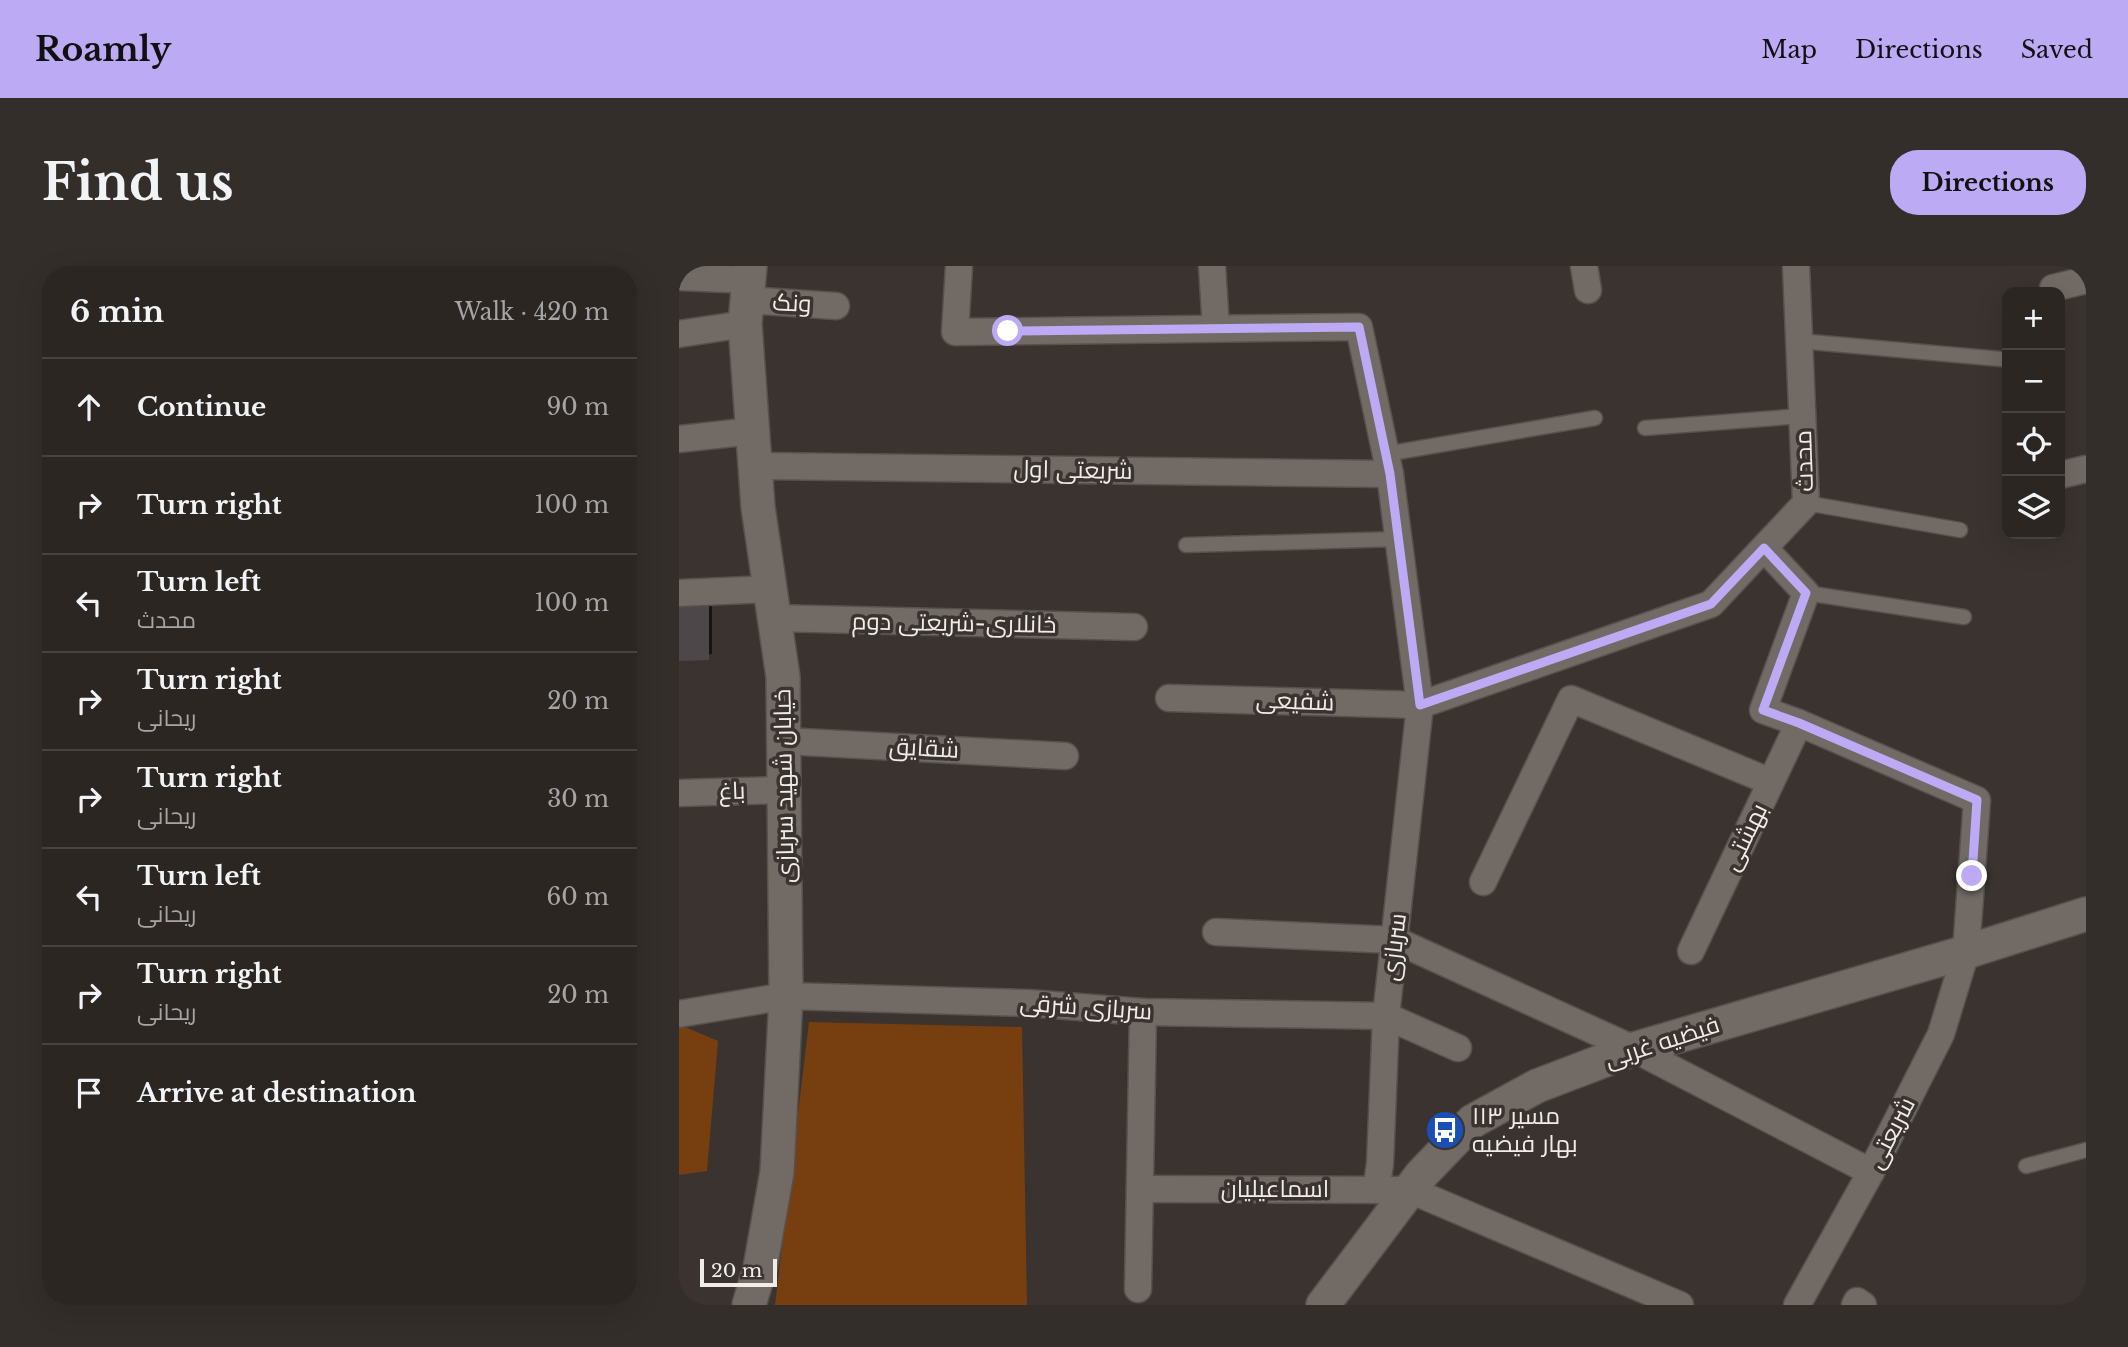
<!DOCTYPE html>
<meta charset="utf-8">
<style>
body{margin:0;font-family:"Libre Baskerville",Cairo,serif;background:#342e2b;color:#f1f3f6}
.controls{position:absolute;right:21px;top:21px;display:grid;overflow:hidden;border-radius:14px;box-shadow:0 7px 28px #0002}
.controls button{width:63px;height:63px;display:grid;place-items:center;padding:0;border:0;border-bottom:2px solid #484341;background:#2c2623;color:#f1f3f6;font:35px sans-serif}
.scale{position:absolute;left:21px;bottom:18px;width:77px;box-sizing:border-box;padding-left:7px;border:4px solid #f0ece9;border-top:0;font-size:19px;line-height:24px;white-space:nowrap;color:#f0ece9;-webkit-text-stroke:5px #3a332f;paint-order:stroke}
.stop{position:absolute;width:21px;height:21px;margin:-16px;border:5px solid #bcaaf5;border-radius:50%;background:#fff}
.stop.end{background:#bcaaf5;border-color:#fff;box-shadow:0 2px 7px #0008}
.list{margin:0;padding:0;list-style:none}
h2{display:flex;justify-content:space-between;align-items:center;height:91px;margin:0;padding:0 28px;font-size:30px}
h2 small{font-size:23px;font-weight:400;color:#a6a5a6}
.list li{display:grid;grid-template-columns:46px 1fr auto;gap:21px;align-items:center;box-sizing:border-box;height:98px;padding:0 28px;border-top:2px solid #484341}
.list b{display:block;font-size:26px;white-space:nowrap}
.list p{margin:0;font-size:23px;white-space:nowrap;color:#a6a5a6}
.list em{font-size:23px;font-style:normal;color:#a6a5a6}
.icon{flex:none;width:38px;height:38px;fill:none;stroke:currentColor;stroke-width:2;stroke-linecap:round;stroke-linejoin:round}
.map{position:relative;flex:none;width:1407px;height:1039px;overflow:hidden;border-radius:28px}
header{display:flex;align-items:center;gap:42px;box-sizing:border-box;height:98px;padding:0 35px;background:#bcaaf5;color:#111}
header strong{font-size:33px}
nav{display:flex;gap:38px;margin-inline-start:auto;font-size:24px}
.intro{display:flex;align-items:center;justify-content:space-between;box-sizing:border-box;height:168px;padding:0 42px}
h1{margin:0;font-size:49px}
.button{padding:18px 32px;border-radius:28px;background:#bcaaf5;color:#111;font-size:24px;font-weight:700}
main{display:flex;gap:42px;padding:0 42px}
aside{flex:1;background:#2c2623;border-radius:28px;box-shadow:0 7px 28px #0002}
.map>svg:first-child{display:block}
.green{fill:#773f10}
.building{fill:#4e4648;filter:url(#shadow)}
.lines{fill:none;stroke-linecap:round;stroke-linejoin:round}
.service-casing{stroke:#57514e;stroke-width:17}
.minor-casing{stroke:#57514e;stroke-width:29}
.tertiary-casing{stroke:#57514e;stroke-width:36}
.service{stroke:#716a65;stroke-width:14}
.minor{stroke:#716a65;stroke-width:26}
.tertiary{stroke:#716a65;stroke-width:33}
.route{stroke:#bcaaf5;stroke-width:9}
.labels{text-anchor:middle;stroke-width:7;stroke-linejoin:round;paint-order:stroke}
.street-label{font-size:24px;fill:#f0ece9;stroke:#3a332f}
.poi-label{font-size:24px;fill:#f0ece9;stroke:#3a332f;text-anchor:start}
</style>
<header>
<strong>Roamly</strong>
<nav><a>Map</a><a>Directions</a><a>Saved</a></nav>
</header>
<div class="intro"><h1>Find us</h1><a class="button">Directions</a></div>
<main>
<aside>
<h2>6 min<small>Walk · 420 m</small></h2>
<ul class="list">
<li><svg class="icon" aria-label="ahead" viewBox="0 0 24 24"><path d="M12 20V5M6 11l6-6 6 6"/></svg><div><b>Continue</b></div><em>90 m</em></li>
<li><svg class="icon" aria-label="right" viewBox="0 0 24 24"><path d="M7 20v-9h11M14 6l5 5-5 5"/></svg><div><b>Turn right</b></div><em>100 m</em></li>
<li><svg class="icon" aria-label="left" viewBox="0 0 24 24"><path d="M17 20v-9H6M10 6l-5 5 5 5"/></svg><div><b>Turn left</b><p>محدث</p></div><em>100 m</em></li>
<li><svg class="icon" aria-label="right" viewBox="0 0 24 24"><path d="M7 20v-9h11M14 6l5 5-5 5"/></svg><div><b>Turn right</b><p>ریحانی</p></div><em>20 m</em></li>
<li><svg class="icon" aria-label="right" viewBox="0 0 24 24"><path d="M7 20v-9h11M14 6l5 5-5 5"/></svg><div><b>Turn right</b><p>ریحانی</p></div><em>30 m</em></li>
<li><svg class="icon" aria-label="left" viewBox="0 0 24 24"><path d="M17 20v-9H6M10 6l-5 5 5 5"/></svg><div><b>Turn left</b><p>ریحانی</p></div><em>60 m</em></li>
<li><svg class="icon" aria-label="right" viewBox="0 0 24 24"><path d="M7 20v-9h11M14 6l5 5-5 5"/></svg><div><b>Turn right</b><p>ریحانی</p></div><em>20 m</em></li>
<li><svg class="icon" aria-label="arrive" viewBox="0 0 24 24"><path d="M6 21V4h12l-3 4 3 4H6"/></svg><div><b>Arrive at destination</b></div></li>
</ul>
</aside>
<div class="map">
<svg width="1407" height="1039" viewBox="0 0 1407 1039">
<defs>
<filter id="shadow"><feDropShadow dx="6" dy="-6" stdDeviation="0" flood-color="#0009"/></filter>
</defs>
<rect width="100%" height="100%" fill="#3a332f"/>
<g class="green">
<path d="M130,756L343,761L348,1039H96Z"/>
<path d="M6,761L39,775L28,905L0,909V762Z"/>
</g>
<path class="building" d="M30,335V394L0,395V336Z"/>
<g class="lines">
<g class="service-casing">
<g id="service">
<path d="M1120,75L1322,93"/>
<path d="M966,162L1123,150"/>
<path d="M707,188L916,152"/>
<path d="M1127,237L1281,264"/>
<path d="M507,279L720,273"/>
<path d="M1127,327L1285,351"/>
<path d="M1347,900L1407,884"/>
</g>
</g>
<g class="minor-casing">
<g id="minor">
<path d="M280,0L276,66L680,61L711,208L741,439L707,750L701,898L697,924"/>
<path d="M533,0L537,62"/>
<path d="M905,0L909,24"/>
<path d="M0,11L70,14"/>
<path d="M1374,22L1407,14"/>
<path d="M68,34L157,40"/>
<path d="M0,68L66,58"/>
<path d="M0,173L74,165"/>
<path d="M76,200L711,208"/>
<path d="M1381,209L1407,203"/>
<path d="M1085,282L1127,327L1084,444L1120,457L1298,534L1287,686L1262,768L1192,906L1118,1039"/>
<path d="M0,327L91,323"/>
<path d="M95,352L455,361"/>
<path d="M490,432L741,439L1032,338L1127,237L1117,0"/>
<path d="M105,475L386,490"/>
<path d="M0,527L105,524"/>
<path d="M804,616L892,433L1092,516"/>
<path d="M537,666L716,674L955,783L1192,906"/>
<path d="M1012,685L1120,457"/>
<path d="M0,748L107,730L349,737L464,746L707,750L779,782"/>
<path d="M461,923L731,924L1001,1039"/>
<path d="M459,1023L464,746"/>
<path d="M1176,1039L1178,1035L1184,1039"/>
</g>
</g>
<g class="tertiary-casing">
<g id="tertiary">
<path d="M70,1039L81,1002L98,906L107,730L104,411L79,241L66,58L71,0"/>
<path d="M644,1039L742,909L794,855L858,820L955,783L1287,686L1407,648"/>
</g>
</g>
<use href="#service" class="service"/>
<use href="#minor" class="minor"/>
<use href="#tertiary" class="tertiary"/>
</g>
<g class="lines">
<path class="route" d="M329,65L680,61L711,208L741,439L1032,338L1085,282L1127,327L1084,444L1120,457L1298,534L1293,610"/>
</g>
<defs>
<g id="bus-disc" transform="scale(2.0125)"><circle r="9.5" fill="#1a4fb4" stroke="#3a332f"/><path d="M-5-6H5V4H4V6H2V4H-2V6H-4V4H-5ZM-3.5-4V0h7V-4ZM-3.5 1.2v1.5H-2V1.2ZM2 1.2v1.5H3.5V1.2Z" fill="#fff"/></g>
</defs>
<g fill-rule="evenodd">
<use href="#bus-disc" x="766" y="864"/>
</g>
<g class="labels">
<g class="street-label">
<text transform="translate(113 37) rotate(3)" y="8">ونک</text>
<text transform="translate(1125 195) rotate(-92)" y="8">محدث</text>
<text transform="translate(394 204) rotate(1)" y="8">شریعتی اول</text>
<text transform="translate(275 357) rotate(1)" y="8">خانلاری-شریعتی دوم</text>
<text transform="translate(616 435) rotate(2)" y="8">شفیعی</text>
<text transform="translate(245 482) rotate(3)" y="8">شقایق</text>
<text transform="translate(105 520) rotate(-91)" y="8">خیابان شهید سربازی</text>
<text transform="translate(53 525) rotate(-2)" y="8">باغ</text>
<text transform="translate(1066 571) rotate(-64)" y="8">بهشتی</text>
<text transform="translate(715 681) rotate(-83)" y="8">سربازی</text>
<text transform="translate(407 741) rotate(4)" y="8">سربازی شرقی</text>
<text transform="translate(983 776) rotate(-18)" y="8">فیضیه غربی</text>
<text transform="translate(1212 867) rotate(-63)" y="8">شریعتی</text>
<text x="596" y="931">اسماعیلیان</text>
</g>
<g class="poi-label">
<text x="793" y="858">مسیر ۱۱۳<tspan x="793" dy="28">بهار فیضیه</tspan></text>
</g>
</g>
</svg>
<div class="controls">
<button>+</button>
<button>−</button>
<button><svg class="icon" aria-label="locate" viewBox="0 0 24 24"><circle cx="12" cy="12" r="6"/><path d="M12 2v4M12 18v4M2 12h4M18 12h4"/></svg></button>
<button><svg class="icon" aria-label="layers" viewBox="0 0 24 24"><path d="M12 4l9 5-9 5-9-5zM3 14l9 5 9-5"/></svg></button>
</div>
<div class="scale">20 m</div>
<div class="stop" style="left:329px;top:65px"></div>
<div class="stop end" style="left:1293px;top:610px"></div>
</div>
</main>
